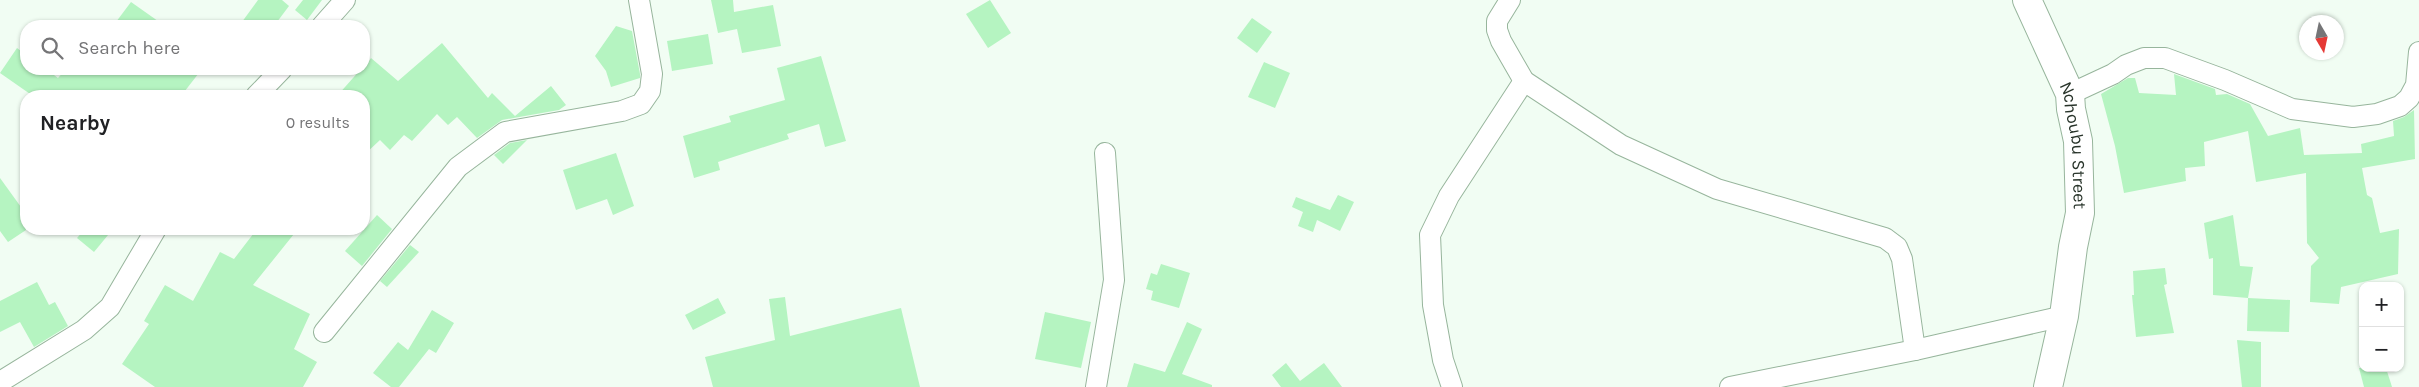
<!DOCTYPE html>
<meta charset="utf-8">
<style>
body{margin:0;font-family:Karla,sans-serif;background:#f6f6f6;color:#202124}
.controls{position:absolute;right:15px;bottom:15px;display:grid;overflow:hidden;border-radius:10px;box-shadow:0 1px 4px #0004}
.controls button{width:45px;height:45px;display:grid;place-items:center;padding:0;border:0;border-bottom:1px solid #e0e0e0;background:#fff;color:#202124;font:25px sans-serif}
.compass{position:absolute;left:2299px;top:15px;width:45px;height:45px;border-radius:50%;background:#fff;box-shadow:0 1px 4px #0004;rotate:171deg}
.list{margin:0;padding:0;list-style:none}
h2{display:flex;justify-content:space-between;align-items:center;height:65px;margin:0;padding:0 20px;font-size:21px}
h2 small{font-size:16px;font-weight:400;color:#757577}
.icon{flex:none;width:28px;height:28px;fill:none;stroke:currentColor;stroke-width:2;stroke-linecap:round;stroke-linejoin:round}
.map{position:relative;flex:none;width:2419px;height:387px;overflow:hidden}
.search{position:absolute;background:#fff;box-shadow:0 1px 4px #0004;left:20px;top:20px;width:350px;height:55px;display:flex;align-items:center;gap:12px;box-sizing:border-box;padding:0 18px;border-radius:20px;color:#757577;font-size:19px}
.panel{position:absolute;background:#fff;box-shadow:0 1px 4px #0004;left:20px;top:90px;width:350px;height:145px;border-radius:20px}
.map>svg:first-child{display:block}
.building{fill:#b5f4c1}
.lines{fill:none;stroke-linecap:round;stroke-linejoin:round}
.street-casing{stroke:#97b59c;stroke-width:22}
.secondary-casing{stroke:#97b59c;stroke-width:30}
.street{stroke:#fff;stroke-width:20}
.secondary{stroke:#fff;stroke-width:28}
.labels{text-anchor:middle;stroke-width:4;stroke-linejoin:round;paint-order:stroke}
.street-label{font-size:18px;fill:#28342a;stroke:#f1fdf3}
</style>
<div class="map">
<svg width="2419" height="387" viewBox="0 0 2419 387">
<rect width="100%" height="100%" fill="#f1fdf3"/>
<g class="building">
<path d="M258,0H282L289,6L274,26H239Z"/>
<path d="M303,0H322L307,20L295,10Z"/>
<path d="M711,0H733L734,12L773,5L781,46L742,53L737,29L718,33Z"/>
<path d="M990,0L1011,33L988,48L966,14Z"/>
<path d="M131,2L165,26H113Z"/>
<path d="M1252,18L1272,32L1257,53L1237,38Z"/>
<path d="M616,26L632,31L640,74V78L611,87L606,71L595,56Z"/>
<path d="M708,34L713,64L672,71L667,41Z"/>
<path d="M442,43L488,98L492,93L515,116L551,86L566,105L559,110L502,120L477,138L457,117L448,125L437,114L412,141L404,135L390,150L380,140L364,155V96H337L361,69H364L371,58L398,81Z"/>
<path d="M17,48L26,55V69H46L58,78L66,69H202L181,96H33L0,73Z"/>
<path d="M821,56L846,141L825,147L819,124L787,134L789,139L718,162L720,170L694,178L683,136L731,122L729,116L785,100L777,68Z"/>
<path d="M1264,62L1290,73L1275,108L1248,97Z"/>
<path d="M2174,74L2215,89L2216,95L2227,94L2250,104L2268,136L2300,128L2304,155L2362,153L2361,144L2394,136L2393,121L2404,117L2414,110L2415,159L2362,168L2367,195L2372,198L2380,233L2399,229L2398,274L2341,287L2339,304L2310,302L2311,266L2319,258L2307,243L2306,173L2256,182L2248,131L2204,142L2205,166L2185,168L2186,181L2124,193L2115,146L2101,94L2128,78H2135L2139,93L2176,95Z"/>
<path d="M527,140L503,164L494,155L510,143Z"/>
<path d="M616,153L634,206L613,215L607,199L576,210L563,170Z"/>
<path d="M0,178L26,214V230L8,242L0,231Z"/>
<path d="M1338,195L1354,202L1340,231L1317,220L1313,232L1298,226L1303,212L1292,207L1296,197L1330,210Z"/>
<path d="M377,215L392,229L362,266L345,251Z"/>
<path d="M2233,215L2240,266L2253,267L2248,298L2213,295V258L2209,259L2204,223Z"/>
<path d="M85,229H113L94,252L77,238Z"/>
<path d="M257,229H298L253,285L310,314L294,349L317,362L303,387H155L122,364L149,324L144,321L165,285L193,301L220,252L234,259Z"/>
<path d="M410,245L419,252L387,287L380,281Z"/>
<path d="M1161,264L1190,273L1179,308L1151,300L1153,291L1146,289L1151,273L1157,275Z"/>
<path d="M2165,268L2167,284L2164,285L2174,333L2136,337L2132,295H2134L2133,271Z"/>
<path d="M37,282L49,305L55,302L68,326L34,347L20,322L0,332V301Z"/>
<path d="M785,297L790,336L901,308L920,387H713L705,357L775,340L769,299Z"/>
<path d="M718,298L726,313L693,330L685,315Z"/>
<path d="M2248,298L2290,300L2289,332L2247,331Z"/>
<path d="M432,310L454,323L436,353L429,349L399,387H391L373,373L398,342L408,350Z"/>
<path d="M1045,312L1091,322L1081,368L1035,359Z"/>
<path d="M1187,322L1202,329L1182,374L1212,385V387H1127L1134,363L1165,372Z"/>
<path d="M2237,340L2261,342V387H2242Z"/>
<path d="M1286,363L1300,381L1324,363L1342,387H1281L1272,375Z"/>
<path d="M2359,368H2386L2392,387H2364Z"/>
</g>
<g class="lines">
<g class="street-casing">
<g id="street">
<path d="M1510,0L1497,21V30L1501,41L1524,81L1621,145L1717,189L1885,238L1897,247L1902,259L1915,350"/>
<path d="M322,26L345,0"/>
<path d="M2070,94L2113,74L2126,65L2144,58H2165L2225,80L2292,109L2353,117L2377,114L2400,106L2409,98L2416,85L2419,52"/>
<path d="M256,96L282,69"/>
<path d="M324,332L458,167L505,132L622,111L641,104L650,91L652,74L639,0"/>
<path d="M0,382L84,330L110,307L156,229"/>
<path d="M1096,387L1114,280L1105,153"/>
<path d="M1452,387L1443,360L1433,305L1430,235L1449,196L1524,81"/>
<path d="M1730,387L1915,350L2064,316"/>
</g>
</g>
<g class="secondary-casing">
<g id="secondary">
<path id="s1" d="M2027,0L2070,94L2071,109L2078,141L2080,213L2073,247L2064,316L2048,387"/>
</g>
</g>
<use href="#street" class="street"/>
<use href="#secondary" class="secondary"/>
</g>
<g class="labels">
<g class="street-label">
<text dy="6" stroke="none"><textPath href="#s1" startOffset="155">Nchoubu Street</textPath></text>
</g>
</g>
</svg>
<div class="controls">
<button>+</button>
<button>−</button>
</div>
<svg class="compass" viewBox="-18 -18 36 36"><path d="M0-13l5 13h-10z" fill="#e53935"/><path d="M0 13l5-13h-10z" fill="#757577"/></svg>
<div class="search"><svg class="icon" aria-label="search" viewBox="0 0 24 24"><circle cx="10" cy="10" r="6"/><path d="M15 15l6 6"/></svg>Search here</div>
<section class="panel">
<h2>Nearby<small>0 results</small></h2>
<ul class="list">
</ul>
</section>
</div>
